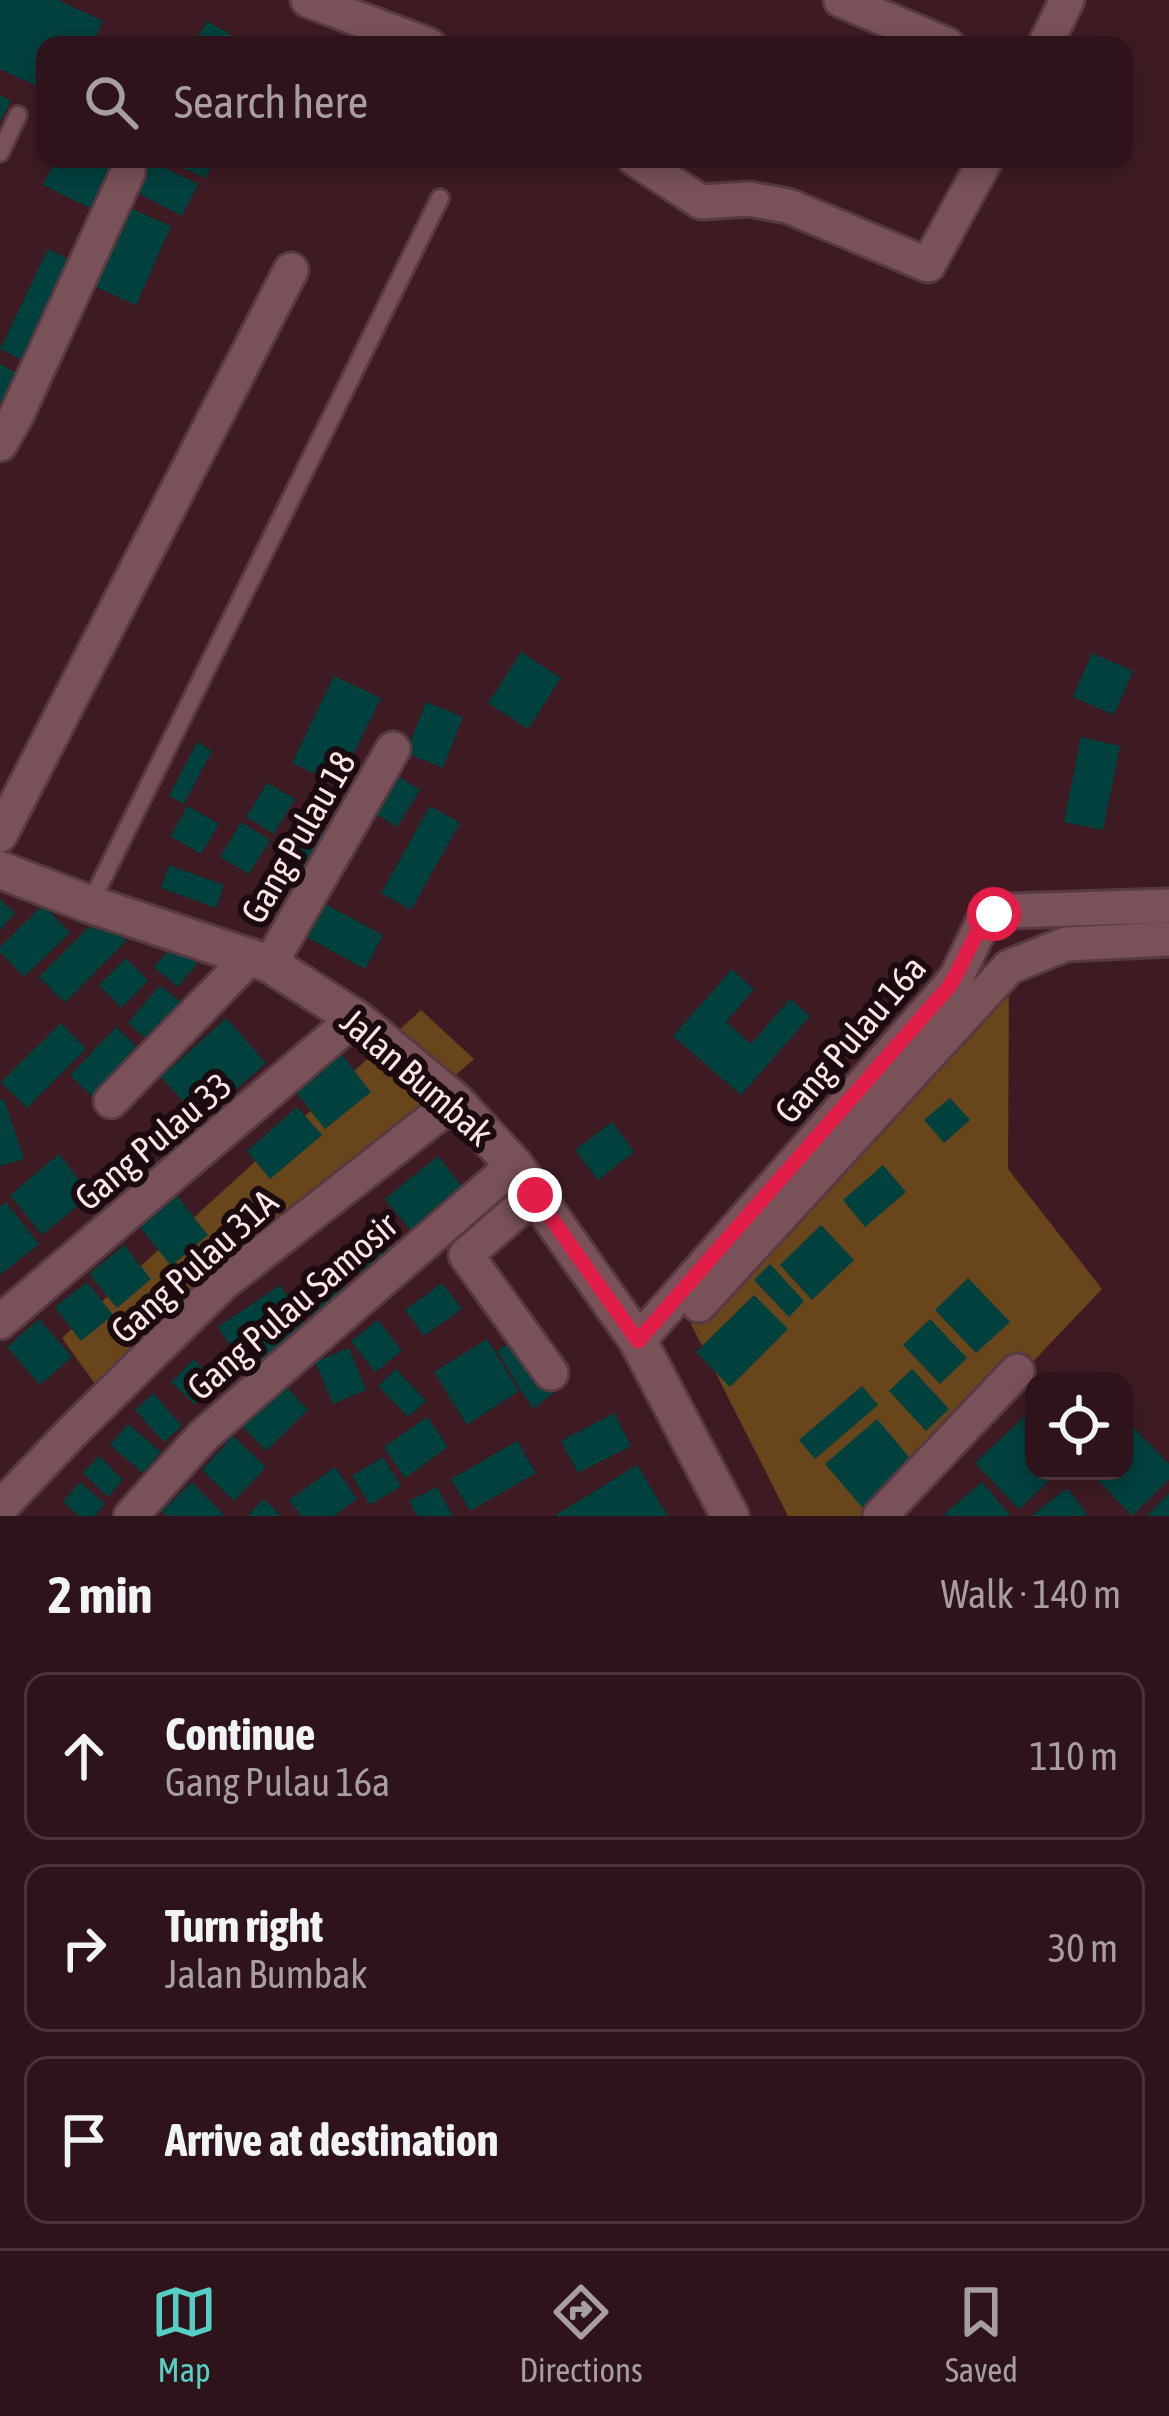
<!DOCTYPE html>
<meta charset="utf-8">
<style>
body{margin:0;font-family:"Asap Condensed",sans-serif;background:#3a2127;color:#f1f3f6}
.controls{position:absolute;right:36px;bottom:36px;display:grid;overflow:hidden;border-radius:24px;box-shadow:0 6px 18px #0003}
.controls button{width:108px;height:108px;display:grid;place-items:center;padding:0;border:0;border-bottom:3px solid #493339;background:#2e141a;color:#f1f3f6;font:60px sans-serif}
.stop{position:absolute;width:36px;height:36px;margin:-27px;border:9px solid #e11d48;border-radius:50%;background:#fff}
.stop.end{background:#e11d48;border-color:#fff;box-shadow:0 3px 12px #0008}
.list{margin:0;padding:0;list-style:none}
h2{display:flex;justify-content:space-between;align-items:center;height:156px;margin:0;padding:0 48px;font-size:51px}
h2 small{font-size:39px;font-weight:400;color:#a79ea2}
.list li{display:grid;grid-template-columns:78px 1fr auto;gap:36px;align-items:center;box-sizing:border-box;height:168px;margin:0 24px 24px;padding:0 24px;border:3px solid #493339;border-radius:24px}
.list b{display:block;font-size:45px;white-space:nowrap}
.list p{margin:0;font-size:39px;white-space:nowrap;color:#a79ea2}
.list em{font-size:39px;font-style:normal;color:#a79ea2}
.icon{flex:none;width:66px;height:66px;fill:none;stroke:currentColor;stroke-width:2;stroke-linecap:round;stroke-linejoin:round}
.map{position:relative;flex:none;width:1169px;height:1516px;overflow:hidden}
.search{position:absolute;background:#2e141a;box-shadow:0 6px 18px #0003;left:36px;right:36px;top:36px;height:132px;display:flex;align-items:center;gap:30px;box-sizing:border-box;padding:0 42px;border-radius:24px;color:#a79ea2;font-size:45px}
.sheet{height:732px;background:#2e141a}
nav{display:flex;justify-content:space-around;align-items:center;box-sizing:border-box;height:168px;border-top:3px solid #493339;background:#2e141a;font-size:33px;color:#a79ea2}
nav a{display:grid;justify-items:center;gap:6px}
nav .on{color:#55cec4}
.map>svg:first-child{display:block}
.green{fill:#68451b}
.building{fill:#00403d}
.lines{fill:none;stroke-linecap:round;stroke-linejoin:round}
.service-casing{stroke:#573a41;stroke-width:22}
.minor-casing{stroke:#573a41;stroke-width:39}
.tertiary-casing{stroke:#573a41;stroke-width:42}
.service{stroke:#795158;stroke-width:16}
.minor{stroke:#795158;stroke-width:33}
.tertiary{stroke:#795158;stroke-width:36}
.route{stroke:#e11d48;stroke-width:15}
.labels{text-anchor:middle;stroke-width:12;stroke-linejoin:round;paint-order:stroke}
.street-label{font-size:36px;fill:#fce4e7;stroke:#1b0b0e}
</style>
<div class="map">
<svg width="1169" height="1516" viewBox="0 0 1169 1516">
<rect width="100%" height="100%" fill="#3e1b23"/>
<g class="green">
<path d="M1009,967L1008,1169L1102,1289L886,1516H788L691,1324Z"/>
<path d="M421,1010L474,1059L98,1388L62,1338Z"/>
</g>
<g class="building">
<path d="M0,0H58L103,21L92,45H45V90L0,69Z"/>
<path d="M207,21L249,45H193Z"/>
<path d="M0,95L11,101L0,122Z"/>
<path d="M56,159H111L121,164L98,212L43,185Z"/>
<path d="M147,159L198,184L182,216L132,190Z"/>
<path d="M161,159H214L206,178Z"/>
<path d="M128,207L171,226L136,305L94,286Z"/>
<path d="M48,249L80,265L32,365L0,349Z"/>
<path d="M0,364L20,375L0,413Z"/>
<path d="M521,652L561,678L528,729L488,703Z"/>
<path d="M1092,653L1133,671L1114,715L1073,697Z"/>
<path d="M334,676L381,698L338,785L292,763Z"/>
<path d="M426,702L463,717L443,768L406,753Z"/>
<path d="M1081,737L1120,746L1103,830L1064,822Z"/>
<path d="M197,742L212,751L184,804L169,796Z"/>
<path d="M396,775L420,790L397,827L373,812Z"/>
<path d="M267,783L295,799L274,834L246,817Z"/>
<path d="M188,806L219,824L201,854L170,836Z"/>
<path d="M430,806L460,823L411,910L381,893Z"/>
<path d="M295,819L333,840L305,892L267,871Z"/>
<path d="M241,822L270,840L249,874L220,857Z"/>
<path d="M169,865L224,885L216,908L161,888Z"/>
<path d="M0,899L15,913L0,930Z"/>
<path d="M323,903L383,935L365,969L305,936Z"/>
<path d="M43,905L70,933L24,977L0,952V947Z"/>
<path d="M101,915L126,941L65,1003L39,977Z"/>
<path d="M174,944L197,964L178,987L154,967Z"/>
<path d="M126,958L148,981L121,1008L99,985Z"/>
<path d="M732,969L754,989L726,1022L751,1044L790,999L810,1016L741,1095L673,1036Z"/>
<path d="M160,985L185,1006L152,1044L128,1023Z"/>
<path d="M226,1018L266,1063L201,1121L161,1077Z"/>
<path d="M61,1023L86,1049L27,1108L1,1082Z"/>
<path d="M116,1027L141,1051L95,1099L70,1075Z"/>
<path d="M337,1049L371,1092L325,1129L291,1086Z"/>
<path d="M950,1098L970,1120L944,1143L924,1120Z"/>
<path d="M4,1099L24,1159L0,1166V1100Z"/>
<path d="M297,1107L322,1135L270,1179L247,1151Z"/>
<path d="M612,1122L634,1152L598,1180L575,1150Z"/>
<path d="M59,1154L91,1195L42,1235L10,1195Z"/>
<path d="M438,1156L466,1192L413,1234L385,1199Z"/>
<path d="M883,1165L906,1192L865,1227L843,1200Z"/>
<path d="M174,1192L208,1235L171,1266L136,1222Z"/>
<path d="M6,1202L39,1244L0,1275V1207Z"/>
<path d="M821,1225L854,1260L812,1300L780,1265Z"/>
<path d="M374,1230L399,1260L370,1284L345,1255Z"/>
<path d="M124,1245L151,1279L117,1308L89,1274Z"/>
<path d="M328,1262L357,1296L321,1328L292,1294Z"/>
<path d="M770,1264L804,1301L789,1317L754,1280Z"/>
<path d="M968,1278L1010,1322L976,1353L935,1310Z"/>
<path d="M87,1282L113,1315L81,1341L55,1307Z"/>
<path d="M442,1283L462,1309L424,1336L405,1310Z"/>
<path d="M280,1285L310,1330L247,1372L218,1327Z"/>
<path d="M754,1295L788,1329L730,1387L696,1352Z"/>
<path d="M39,1319L72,1357L40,1385L7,1347Z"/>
<path d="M930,1319L967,1358L940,1384L903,1345Z"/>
<path d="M378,1320L402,1351L375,1372L351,1341Z"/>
<path d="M518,1336L555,1392L533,1409L497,1351Z"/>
<path d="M487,1339L519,1391L467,1425L434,1372Z"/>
<path d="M349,1348L366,1390L333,1404L315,1362Z"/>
<path d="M194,1359L217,1383L195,1405L171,1382Z"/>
<path d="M396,1369L426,1401L408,1417L378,1386Z"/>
<path d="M912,1369L949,1409L926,1431L889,1391Z"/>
<path d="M281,1381L308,1410L266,1451L238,1422Z"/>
<path d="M862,1386L878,1405L815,1459L799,1440Z"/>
<path d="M153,1393L182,1426L164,1442L135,1410Z"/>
<path d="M1034,1407V1471H1059L1019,1509L975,1463Z"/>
<path d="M614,1413L631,1446L578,1473L561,1441Z"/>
<path d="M427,1417L448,1447L405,1478L384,1447Z"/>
<path d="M877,1419L919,1469L867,1513L825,1464Z"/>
<path d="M128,1424L161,1452L143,1473L110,1445Z"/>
<path d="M1131,1425L1169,1464V1479L1132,1516L1089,1471H1124V1432Z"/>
<path d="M233,1436L266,1467L234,1501L202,1470Z"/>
<path d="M517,1441L536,1473L470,1511L451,1479Z"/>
<path d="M99,1456L123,1480L108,1497L83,1473Z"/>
<path d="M383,1457L401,1486L370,1505L352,1476Z"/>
<path d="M637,1465L668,1516H554Z"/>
<path d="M335,1467L357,1499L334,1516H301L289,1500Z"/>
<path d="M80,1482L105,1504L95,1516H79L63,1502Z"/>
<path d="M192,1482L225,1516H166L162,1511Z"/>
<path d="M982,1482L1011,1516H942Z"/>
<path d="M437,1487L453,1516H417L409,1501Z"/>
<path d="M1067,1488L1087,1514L1084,1516H1031Z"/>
<path d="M1169,1493V1516H1147Z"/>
<path d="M264,1499L281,1516H247Z"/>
</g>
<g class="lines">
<g class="service-casing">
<g id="service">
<path d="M0,153L18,115"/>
<path d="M90,904L440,198"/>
</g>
</g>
<g class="minor-casing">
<g id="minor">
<path d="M308,0L428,45"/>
<path d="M841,0L947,45"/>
<path d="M1045,45L1067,0"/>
<path d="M635,159L701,202L749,199L788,206L928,265L986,159"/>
<path d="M0,444L16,416L128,172"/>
<path d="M0,835L291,270"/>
<path d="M270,964L393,749"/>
<path d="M111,1101L251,956"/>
<path d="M535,1195L466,1255L551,1373"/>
<path d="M699,1305L1009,967L1066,944L1169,939"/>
<path d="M0,1322L355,1018"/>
<path d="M638,1341L947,989L957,976L984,920L1005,911L1169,906"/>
<path d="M0,1508L71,1433L222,1284L455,1101"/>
<path d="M131,1516L203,1436L514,1165"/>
<path d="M880,1516L1017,1371"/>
</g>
</g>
<g class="tertiary-casing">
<path id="tertiary" d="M0,870L89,904L270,964L355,1018L455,1101L514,1165L638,1341L730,1516"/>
</g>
<use href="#service" class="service"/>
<use href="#minor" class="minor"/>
<use href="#tertiary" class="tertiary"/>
</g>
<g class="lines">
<path class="route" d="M535,1195L638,1341L947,989C964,967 973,928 994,914"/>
</g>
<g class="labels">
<g class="street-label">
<text transform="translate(298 837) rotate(-60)" y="13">Gang Pulau 18</text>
<text transform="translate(850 1039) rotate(-49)" y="13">Gang Pulau 16a</text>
<text transform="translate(417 1077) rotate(41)" y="13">Jalan Bumbak</text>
<text transform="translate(153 1141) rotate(-40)" y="13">Gang Pulau 33</text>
<text transform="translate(194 1266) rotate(-42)" y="13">Gang Pulau 31A</text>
<text transform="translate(292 1306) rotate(-41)" y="13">Gang Pulau Samosir</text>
</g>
</g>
</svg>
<div class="controls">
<button><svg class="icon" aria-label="locate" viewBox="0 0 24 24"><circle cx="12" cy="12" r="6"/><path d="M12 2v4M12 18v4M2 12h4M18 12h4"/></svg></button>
</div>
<div class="stop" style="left:994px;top:914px"></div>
<div class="stop end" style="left:535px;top:1195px"></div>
<div class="search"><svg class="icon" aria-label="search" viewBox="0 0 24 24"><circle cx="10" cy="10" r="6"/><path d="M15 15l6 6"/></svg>Search here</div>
</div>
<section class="sheet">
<h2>2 min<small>Walk · 140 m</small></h2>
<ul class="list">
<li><svg class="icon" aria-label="ahead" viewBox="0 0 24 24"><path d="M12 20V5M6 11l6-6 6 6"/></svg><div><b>Continue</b><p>Gang Pulau 16a</p></div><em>110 m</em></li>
<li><svg class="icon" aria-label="right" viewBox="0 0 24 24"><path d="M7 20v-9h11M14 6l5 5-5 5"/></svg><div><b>Turn right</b><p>Jalan Bumbak</p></div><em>30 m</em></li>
<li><svg class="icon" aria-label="arrive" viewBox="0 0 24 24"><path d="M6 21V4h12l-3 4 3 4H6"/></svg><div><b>Arrive at destination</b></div></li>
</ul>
</section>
<nav>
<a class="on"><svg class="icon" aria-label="map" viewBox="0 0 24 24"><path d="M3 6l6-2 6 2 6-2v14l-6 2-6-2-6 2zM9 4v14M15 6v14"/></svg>Map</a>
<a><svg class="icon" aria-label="directions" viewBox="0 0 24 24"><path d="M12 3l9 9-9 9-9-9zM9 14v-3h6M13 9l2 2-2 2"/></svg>Directions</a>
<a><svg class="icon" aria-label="saved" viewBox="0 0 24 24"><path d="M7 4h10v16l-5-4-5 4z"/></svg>Saved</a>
</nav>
